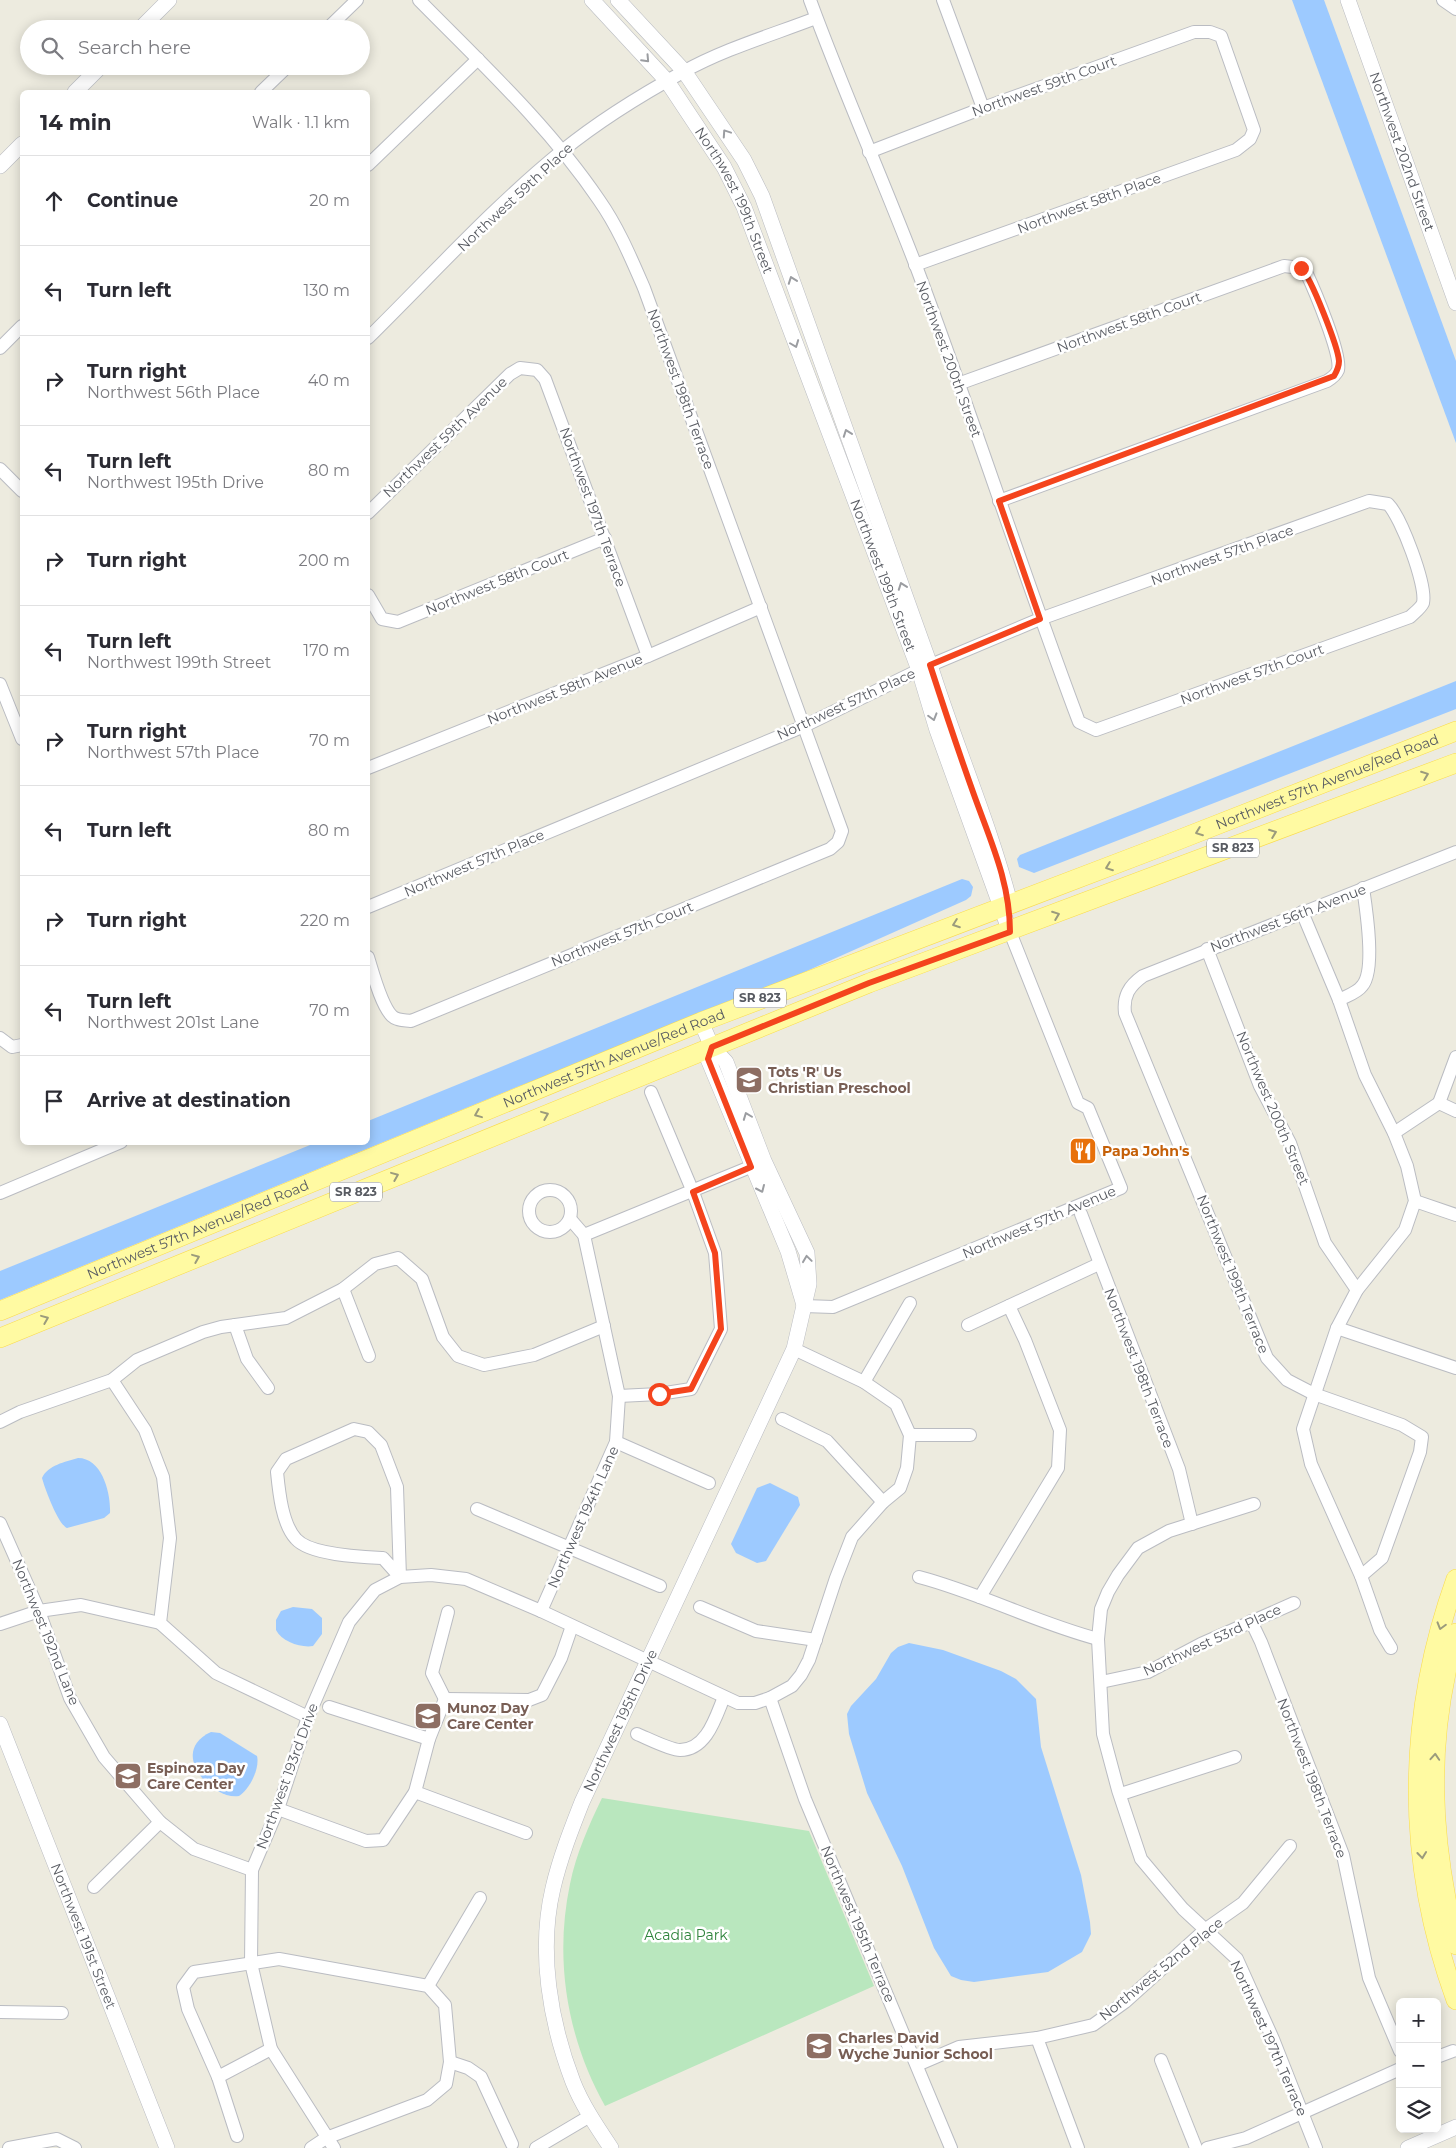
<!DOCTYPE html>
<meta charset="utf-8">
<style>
body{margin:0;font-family:Montserrat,sans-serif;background:#f2f2f3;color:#2b2b33}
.controls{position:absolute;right:15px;bottom:15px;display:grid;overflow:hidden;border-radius:8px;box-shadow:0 2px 12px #0003}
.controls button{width:45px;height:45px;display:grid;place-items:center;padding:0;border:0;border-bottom:1px solid #e1e1e2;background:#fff;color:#2b2b33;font:25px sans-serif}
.stop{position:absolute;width:15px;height:15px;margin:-11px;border:4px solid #f4441d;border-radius:50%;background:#fff}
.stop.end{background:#f4441d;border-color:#fff;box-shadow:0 1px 5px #0008}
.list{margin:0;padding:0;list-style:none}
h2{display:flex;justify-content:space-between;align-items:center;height:65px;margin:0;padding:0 20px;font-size:21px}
h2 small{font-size:16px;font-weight:400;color:#7c7c81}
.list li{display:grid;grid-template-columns:32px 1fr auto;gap:15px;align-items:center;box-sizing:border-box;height:90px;padding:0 20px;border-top:1px solid #e1e1e2}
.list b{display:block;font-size:19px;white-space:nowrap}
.list p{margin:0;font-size:16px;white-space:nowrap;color:#7c7c81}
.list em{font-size:16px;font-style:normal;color:#7c7c81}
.icon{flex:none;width:28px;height:28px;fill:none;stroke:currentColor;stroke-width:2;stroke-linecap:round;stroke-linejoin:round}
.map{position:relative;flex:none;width:1456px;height:2148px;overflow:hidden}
.search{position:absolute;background:#fff;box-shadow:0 2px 12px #0003;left:20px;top:20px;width:350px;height:55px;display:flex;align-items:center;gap:12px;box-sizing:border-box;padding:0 18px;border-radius:28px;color:#7c7c81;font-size:19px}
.panel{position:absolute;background:#fff;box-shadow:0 2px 12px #0003;left:20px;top:90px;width:350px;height:1055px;border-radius:8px}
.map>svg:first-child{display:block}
.green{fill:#b9e7be}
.water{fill:#9dcaff}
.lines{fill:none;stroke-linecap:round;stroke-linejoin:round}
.minor-casing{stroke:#babcc2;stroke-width:14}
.tertiary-casing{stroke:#babcc2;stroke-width:16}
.primary-casing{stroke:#fadb4a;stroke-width:20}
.minor{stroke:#fff;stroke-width:12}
.tertiary{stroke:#fff;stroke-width:15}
.primary{stroke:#fffaa2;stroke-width:19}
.oneway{stroke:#9b9da1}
.oneway2{stroke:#9b9b7c}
.route{stroke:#f4441d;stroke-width:6}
.labels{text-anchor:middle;stroke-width:5;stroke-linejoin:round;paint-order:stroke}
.shield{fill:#fff;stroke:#8a8c91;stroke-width:1}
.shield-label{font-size:12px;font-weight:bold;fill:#585b62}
.street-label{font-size:14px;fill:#585b62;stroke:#fff}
.education-label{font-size:14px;font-weight:bold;fill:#785e54;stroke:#fff;text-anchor:start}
.food-label{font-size:14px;font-weight:bold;fill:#c56008;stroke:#fff;text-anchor:start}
.park-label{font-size:14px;fill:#2e833b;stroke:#fff}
</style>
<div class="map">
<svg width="1456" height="2148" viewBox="0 0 1456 2148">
<rect width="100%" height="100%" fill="#edebdf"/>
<path class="green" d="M602,1798L809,1831L874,1986L605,2106C567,2038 554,1960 570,1884C576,1854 589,1825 602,1798Z"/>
<g class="water">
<path d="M1292,0H1324L1456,361V443Z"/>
<path d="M1456,681V709L1034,873L1019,867L1017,859L1020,855Z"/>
<path d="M962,879L969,881L973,887L971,896L966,900L717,1011L517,1087L0,1300V1271L315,1143L368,1142V1121Z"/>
<path d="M78,1458C102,1458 111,1493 110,1513L104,1518L67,1528C58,1524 45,1489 42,1478C48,1465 65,1462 78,1458Z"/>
<path d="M770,1483L798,1497L800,1505L766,1561L757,1563L736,1553L731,1544L757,1488Z"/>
<path d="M293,1607L312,1609L322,1618V1634L313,1646C301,1648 282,1642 276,1630V1620L281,1611Z"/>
<path d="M909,1643L943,1650L1001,1671L1016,1679L1036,1699L1041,1747L1081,1875L1090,1922L1091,1934L1082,1952L1048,1972L974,1982L961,1980L951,1976L934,1948L902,1866L867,1793L849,1734L847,1714L851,1706L876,1679L891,1653L898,1647Z"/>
<path d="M211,1732L220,1733L257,1756C260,1768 250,1789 239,1796C213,1801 167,1752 211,1732Z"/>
</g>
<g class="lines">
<g class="minor-casing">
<g id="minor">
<path d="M943,0L983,108"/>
<path d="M1443,0L1456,9"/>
<path d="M327,29L357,0"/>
<path d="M261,92L288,66"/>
<path d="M869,152L983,108L1194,32H1210L1221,36L1254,130L1250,139L1236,150L915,265"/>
<path d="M368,165L478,59"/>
<path d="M368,338C431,276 493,207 562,151C599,121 641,95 683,72C724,49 772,35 816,18"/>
<path d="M0,348L22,326"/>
<path d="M958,384L1284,266L1301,268L1306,272C1314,289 1342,355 1338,370C1336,375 1332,378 1327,381L999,501"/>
<path d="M0,469L22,491"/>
<path d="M368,513L510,374L520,368L537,370L545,379L648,656"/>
<path d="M368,595L382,619L398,622L605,538"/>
<path d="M0,684L22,739"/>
<path d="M368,768L648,656L761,607"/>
<path d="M368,907L802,727L919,670L1040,619L1369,501L1388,504C1401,517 1427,585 1423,603C1421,608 1414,613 1410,617L1096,730L1079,722C1022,571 973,417 916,266C882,177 843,90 810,0"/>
<path d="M1302,912L1339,1000L1365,1075L1394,1133L1407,1166L1415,1201L1405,1230L1357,1290L1337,1328L1303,1429L1311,1464L1361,1576L1380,1630L1391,1648"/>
<path d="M1207,949L1260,1086L1290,1143L1325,1243L1357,1290"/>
<path d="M368,957C373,973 381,1005 392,1016C397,1021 405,1020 411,1021L830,849L838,842L842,831L644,288C631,258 618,227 599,200C548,125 482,64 419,0"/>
<path d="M1339,1000C1346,996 1357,993 1362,986C1376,971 1366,908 1363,888"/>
<path d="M0,1038L12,1047L22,1045"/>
<path d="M1439,1103L1456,1057"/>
<path d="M1439,1103L1456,1111"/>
<path d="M1394,1133L1439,1103"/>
<circle cx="550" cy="1211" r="21"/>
<path d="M0,1193L121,1142"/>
<path d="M1415,1201L1456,1215"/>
<path d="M1081,1214L1179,1469L1192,1524"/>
<path d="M584,1235L760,1163"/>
<path d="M343,1289L369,1356"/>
<path d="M804,1306L833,1307L1121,1188L1088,1108L1078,1103L1010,932"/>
<path d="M235,1325L247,1359L268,1388"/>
<path d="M968,1325L1099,1264"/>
<path d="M1337,1328L1456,1368"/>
<path d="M112,1380L145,1430L163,1477L170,1538L160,1623L216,1673L308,1717"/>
<path d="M864,1382L910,1303"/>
<path d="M619,1396L659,1394L691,1389L721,1329L715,1253L693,1192L651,1092"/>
<path d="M782,1419L827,1441L883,1502"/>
<path d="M0,1422L20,1412L112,1380L137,1360L203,1332L221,1327L286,1318L343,1289L375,1264L398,1258L422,1279L443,1337L458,1356L484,1365L534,1355L604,1326"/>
<path d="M354,1429L368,1432L381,1445L397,1487L400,1577L383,1558C361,1557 310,1555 296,1539C282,1524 279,1492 277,1472L286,1459Z"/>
<path d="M910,1435H970"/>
<path d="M616,1442L709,1483"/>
<path d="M1254,1504L1169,1531L1138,1548L1118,1575L1108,1592L1101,1609L1098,1639L1103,1734L1118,1790L1141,1859L1183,1909L1237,1959L1273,2039L1316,2148"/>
<path d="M477,1509L660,1586"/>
<path d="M0,1523L39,1611L70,1698L104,1757L160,1822L194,1849L252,1870"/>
<path d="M1361,1576L1382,1558L1420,1452L1422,1437L1402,1425L1314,1394L1287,1380L1267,1358L1125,1013C1123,996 1129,986 1143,976L1456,852"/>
<path d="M919,1577C980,1593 1037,1623 1098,1639"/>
<path d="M980,1597L1058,1468L1060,1430L1025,1340L1009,1306"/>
<path d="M700,1607L756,1631L816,1640"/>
<path d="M541,1611L616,1442L619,1396L584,1235L571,1220"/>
<path d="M1251,1621L1261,1642L1343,1855L1369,1978L1400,2051"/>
<path d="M0,1624L39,1611L81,1605L160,1623"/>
<path d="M1101,1682L1148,1672L1201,1644L1294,1603"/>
<path d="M770,1698L805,1799L951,2148"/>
<path d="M445,1699L529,1700L542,1695L561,1658L572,1626"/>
<path d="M445,1699L432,1673L448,1612"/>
<path d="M329,1707L429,1739"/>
<path d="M637,1734C647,1738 670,1750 680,1750C707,1750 716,1716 724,1697"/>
<path d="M415,1792L526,1833"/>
<path d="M1121,1794L1235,1757"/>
<path d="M278,1809L366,1841L383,1840L415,1792L429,1739L445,1699"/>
<path d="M94,1887L160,1822"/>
<path d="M428,1986L480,1898"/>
<path d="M0,2012L62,2013"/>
<path d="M1037,2038L1078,2148"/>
<path d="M1437,2057L1453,2051"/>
<path d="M1161,2060L1196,2148"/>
<path d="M450,2062L468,2068L481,2077L512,2144"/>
<path d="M917,2065L959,2047L1037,2038L1093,2025L1125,2002L1206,1929L1243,1903L1290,1846"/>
<path d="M218,2077L271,2049"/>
<path d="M237,2136L218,2077L188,2009L183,1987L194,1972L279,1959L428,1986L445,2005L450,2062L446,2084L427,2100L326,2138L311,2148"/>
<path d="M9,2148L57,2139L75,2148"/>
<path d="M334,2148L271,2049L251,1963L252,1870L278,1809L308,1717L349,1622L375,1590L400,1577L431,1575L466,1579L541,1611L738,1703H755L770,1698L792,1686L801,1675L809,1660L836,1578L852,1537L883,1502L900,1488L907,1468L910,1435L896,1404L864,1382L794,1349"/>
<path d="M536,2148L590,2116"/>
<path d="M1207,2148L1246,2138L1400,2069"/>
</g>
</g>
<g class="tertiary-casing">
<g id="tertiary">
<path id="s1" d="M592,0L667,81L724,167L744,207L919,670L937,730L1010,932"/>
<path d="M618,0L684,71L744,160L762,196L930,665C955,745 989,822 1010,903"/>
<path id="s2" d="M1348,0L1456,303"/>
<path d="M140,29L169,0"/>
<path d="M75,92L101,66"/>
<path d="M0,166L22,144"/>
<path d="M712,1047L708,1059L788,1251L804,1305"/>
<path id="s3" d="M0,1724L167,2148"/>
<path id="s4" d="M611,2148C597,2127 582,2105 573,2082C550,2022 538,1951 553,1888C560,1858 571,1830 582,1802L794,1349L809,1284L807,1253L764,1161L726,1062L712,1047L701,1022"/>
<path d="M1408,2148L1456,2127"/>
</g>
</g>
<g class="primary-casing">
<g id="primary">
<path id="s5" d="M0,1311L701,1022L1168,844L1456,731"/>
<path d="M0,1338L869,983L1456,763"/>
<path d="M1456,1579C1406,1718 1405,1861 1456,2000"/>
<path d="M1456,1633C1425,1740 1430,1838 1456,1945"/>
</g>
</g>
<use href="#minor" class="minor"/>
<use href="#tertiary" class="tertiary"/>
<use href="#primary" class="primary"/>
</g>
<defs><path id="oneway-chevron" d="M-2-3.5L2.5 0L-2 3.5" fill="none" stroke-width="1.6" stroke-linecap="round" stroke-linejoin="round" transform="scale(1.25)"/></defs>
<g class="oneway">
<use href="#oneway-chevron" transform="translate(646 59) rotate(47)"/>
<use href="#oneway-chevron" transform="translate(726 133) rotate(-124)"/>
<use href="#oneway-chevron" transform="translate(792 280) rotate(-110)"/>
<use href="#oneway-chevron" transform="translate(795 344) rotate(69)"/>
<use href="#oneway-chevron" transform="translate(847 433) rotate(-110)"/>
<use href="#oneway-chevron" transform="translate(902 586) rotate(-110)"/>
<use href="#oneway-chevron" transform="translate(933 717) rotate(74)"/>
<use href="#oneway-chevron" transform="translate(747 1116) rotate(-111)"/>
<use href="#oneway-chevron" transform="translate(761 1189) rotate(66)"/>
<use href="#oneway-chevron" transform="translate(807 1259) rotate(-98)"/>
</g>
<g class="oneway2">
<use href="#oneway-chevron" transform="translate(1425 775) rotate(-21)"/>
<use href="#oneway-chevron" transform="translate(1199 832) rotate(159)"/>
<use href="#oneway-chevron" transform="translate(1273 833) rotate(-21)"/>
<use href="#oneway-chevron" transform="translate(1109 867) rotate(159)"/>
<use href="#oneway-chevron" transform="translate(1056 915) rotate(-21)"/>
<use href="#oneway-chevron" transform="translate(956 924) rotate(160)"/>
<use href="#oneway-chevron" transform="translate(478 1114) rotate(158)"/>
<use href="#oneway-chevron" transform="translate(545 1115) rotate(-22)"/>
<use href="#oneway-chevron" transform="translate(395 1176) rotate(-22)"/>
<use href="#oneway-chevron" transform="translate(196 1258) rotate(-22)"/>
<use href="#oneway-chevron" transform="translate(45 1319) rotate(-22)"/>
<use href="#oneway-chevron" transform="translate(1441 1626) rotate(106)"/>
<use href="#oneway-chevron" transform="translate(1435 1757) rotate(-86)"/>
<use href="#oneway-chevron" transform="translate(1422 1855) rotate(84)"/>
</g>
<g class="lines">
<path class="route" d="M659,1394L691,1389L721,1329L715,1253L693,1192L751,1167L708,1059L712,1047L869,983L1010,932C1010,881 990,840 973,792C958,750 944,708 930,665L1040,619L999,501L1334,376C1337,371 1339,367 1339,361C1338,347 1311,277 1301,268"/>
</g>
<defs>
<g id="school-square" transform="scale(1.4375)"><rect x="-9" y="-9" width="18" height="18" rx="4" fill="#8d6e63" stroke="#fff"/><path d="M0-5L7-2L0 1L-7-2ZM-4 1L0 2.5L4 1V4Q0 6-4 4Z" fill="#fff"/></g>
<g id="restaurant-square" transform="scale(1.4375)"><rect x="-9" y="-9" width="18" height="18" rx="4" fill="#e8710a" stroke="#fff"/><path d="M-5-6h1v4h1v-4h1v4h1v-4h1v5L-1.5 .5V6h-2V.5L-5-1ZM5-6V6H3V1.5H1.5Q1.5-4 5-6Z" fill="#fff"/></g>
</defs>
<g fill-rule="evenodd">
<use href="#school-square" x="749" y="1080"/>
<use href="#restaurant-square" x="1083" y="1151"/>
<use href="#school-square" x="428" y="1716"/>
<use href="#school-square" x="128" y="1776"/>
<use href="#school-square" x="819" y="2046"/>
</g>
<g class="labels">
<g class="shield">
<rect x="1207" y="838.5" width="52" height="19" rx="4"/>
<rect x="734" y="988.5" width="52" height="19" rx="4"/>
<rect x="330" y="1182.5" width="52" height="19" rx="4"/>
</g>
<g class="shield-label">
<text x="1233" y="852">SR 823</text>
<text x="760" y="1002">SR 823</text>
<text x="356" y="1196">SR 823</text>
</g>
<g class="street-label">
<text transform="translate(1044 86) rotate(-20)" y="5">Northwest 59th Court</text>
<text dy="5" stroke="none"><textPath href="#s2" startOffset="161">Northwest 202nd Street</textPath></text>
<text transform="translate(515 197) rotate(-43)" y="5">Northwest 59th Place</text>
<text dy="5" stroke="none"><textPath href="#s1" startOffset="248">Northwest 199th Street</textPath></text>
<text transform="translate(1089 203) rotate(-20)" y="5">Northwest 58th Place</text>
<text transform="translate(1129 322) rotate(-20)" y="5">Northwest 58th Court</text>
<text transform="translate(949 359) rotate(70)" y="5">Northwest 200th Street</text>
<text transform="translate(681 389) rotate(70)" y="5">Northwest 198th Terrace</text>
<text transform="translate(445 437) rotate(-44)" y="5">Northwest 59th Avenue</text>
<text transform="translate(593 507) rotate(70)" y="5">Northwest 197th Terrace</text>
<text transform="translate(1222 555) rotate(-20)" y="5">Northwest 57th Place</text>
<text dy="5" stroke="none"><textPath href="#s1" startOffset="652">Northwest 199th Street</textPath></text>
<text transform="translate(497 582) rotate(-22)" y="5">Northwest 58th Court</text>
<text transform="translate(1252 674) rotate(-20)" y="5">Northwest 57th Court</text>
<text transform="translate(565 689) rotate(-22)" y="5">Northwest 58th Avenue</text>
<text transform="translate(846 704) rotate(-25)" y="5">Northwest 57th Place</text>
<text dy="5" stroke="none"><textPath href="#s5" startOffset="1429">Northwest 57th Avenue/Red Road</textPath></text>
<text transform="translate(474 863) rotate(-23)" y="5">Northwest 57th Place</text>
<text transform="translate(1288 918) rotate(-21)" y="5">Northwest 56th Avenue</text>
<text transform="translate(622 934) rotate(-22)" y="5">Northwest 57th Court</text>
<text dy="5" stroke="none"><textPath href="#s5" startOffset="664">Northwest 57th Avenue/Red Road</textPath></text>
<text transform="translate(1273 1108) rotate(67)" y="5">Northwest 200th Street</text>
<text transform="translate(1039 1222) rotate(-23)" y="5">Northwest 57th Avenue</text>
<text dy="5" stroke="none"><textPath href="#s5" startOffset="214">Northwest 57th Avenue/Red Road</textPath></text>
<text transform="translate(1233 1274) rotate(68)" y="5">Northwest 199th Terrace</text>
<text transform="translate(1139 1368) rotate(69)" y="5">Northwest 198th Terrace</text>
<text transform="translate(583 1517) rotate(-66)" y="5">Northwest 194th Lane</text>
<text transform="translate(46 1632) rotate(68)" y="5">Northwest 192nd Lane</text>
<text transform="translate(1212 1640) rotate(-25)" y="5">Northwest 53rd Place</text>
<text dy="5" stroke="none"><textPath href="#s4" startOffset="455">Northwest 195th Drive</textPath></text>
<text transform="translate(287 1776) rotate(-70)" y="5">Northwest 193rd Drive</text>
<text transform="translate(1312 1778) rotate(69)" y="5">Northwest 198th Terrace</text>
<text transform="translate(858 1924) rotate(67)" y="5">Northwest 195th Terrace</text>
<text dy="5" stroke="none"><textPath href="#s3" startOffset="228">Northwest 191st Street</textPath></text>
<text transform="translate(1161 1969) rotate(-39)" y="5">Northwest 52nd Place</text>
<text transform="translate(1269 2038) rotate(66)" y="5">Northwest 197th Terrace</text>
</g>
<g class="education-label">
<text x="768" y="1077">Tots 'R' Us<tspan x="768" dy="16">Christian Preschool</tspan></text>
<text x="447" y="1713">Munoz Day<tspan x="447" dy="16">Care Center</tspan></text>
<text x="147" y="1773">Espinoza Day<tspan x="147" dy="16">Care Center</tspan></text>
<text x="838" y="2043">Charles David<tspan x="838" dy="16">Wyche Junior School</tspan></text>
</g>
<g class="food-label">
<text x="1102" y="1156">Papa John's</text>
</g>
<g class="park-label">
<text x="686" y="1940">Acadia Park</text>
</g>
</g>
</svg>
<div class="controls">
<button>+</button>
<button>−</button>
<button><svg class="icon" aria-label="layers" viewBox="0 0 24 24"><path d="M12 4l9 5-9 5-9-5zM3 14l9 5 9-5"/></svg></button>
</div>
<div class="stop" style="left:659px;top:1394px"></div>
<div class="stop end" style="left:1301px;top:268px"></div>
<div class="search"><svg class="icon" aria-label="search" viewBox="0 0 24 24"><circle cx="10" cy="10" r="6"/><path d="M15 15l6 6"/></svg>Search here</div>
<section class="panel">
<h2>14 min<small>Walk · 1.1 km</small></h2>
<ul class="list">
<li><svg class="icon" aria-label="ahead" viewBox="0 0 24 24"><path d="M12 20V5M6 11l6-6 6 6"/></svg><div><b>Continue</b></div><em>20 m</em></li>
<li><svg class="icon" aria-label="left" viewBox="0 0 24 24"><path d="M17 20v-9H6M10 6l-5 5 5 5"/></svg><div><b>Turn left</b></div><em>130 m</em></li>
<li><svg class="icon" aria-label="right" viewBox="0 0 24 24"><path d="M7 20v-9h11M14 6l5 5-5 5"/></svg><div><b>Turn right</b><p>Northwest 56th Place</p></div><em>40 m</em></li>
<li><svg class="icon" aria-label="left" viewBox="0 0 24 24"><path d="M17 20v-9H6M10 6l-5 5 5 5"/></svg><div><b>Turn left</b><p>Northwest 195th Drive</p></div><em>80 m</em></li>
<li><svg class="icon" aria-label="right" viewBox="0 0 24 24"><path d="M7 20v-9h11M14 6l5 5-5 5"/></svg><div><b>Turn right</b></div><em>200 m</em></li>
<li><svg class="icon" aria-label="left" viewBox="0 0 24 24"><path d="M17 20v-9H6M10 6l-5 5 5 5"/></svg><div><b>Turn left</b><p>Northwest 199th Street</p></div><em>170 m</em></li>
<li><svg class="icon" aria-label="right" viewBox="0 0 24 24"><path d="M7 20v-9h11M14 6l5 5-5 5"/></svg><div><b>Turn right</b><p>Northwest 57th Place</p></div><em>70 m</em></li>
<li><svg class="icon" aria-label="left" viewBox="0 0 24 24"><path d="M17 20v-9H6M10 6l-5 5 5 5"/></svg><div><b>Turn left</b></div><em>80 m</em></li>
<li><svg class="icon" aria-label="right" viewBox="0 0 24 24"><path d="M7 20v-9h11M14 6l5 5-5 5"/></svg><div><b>Turn right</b></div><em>220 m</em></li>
<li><svg class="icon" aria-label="left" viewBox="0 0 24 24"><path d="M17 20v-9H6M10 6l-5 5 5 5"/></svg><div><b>Turn left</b><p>Northwest 201st Lane</p></div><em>70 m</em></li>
<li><svg class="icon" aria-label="arrive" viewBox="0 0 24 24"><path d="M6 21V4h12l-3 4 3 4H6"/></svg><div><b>Arrive at destination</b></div></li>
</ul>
</section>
</div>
